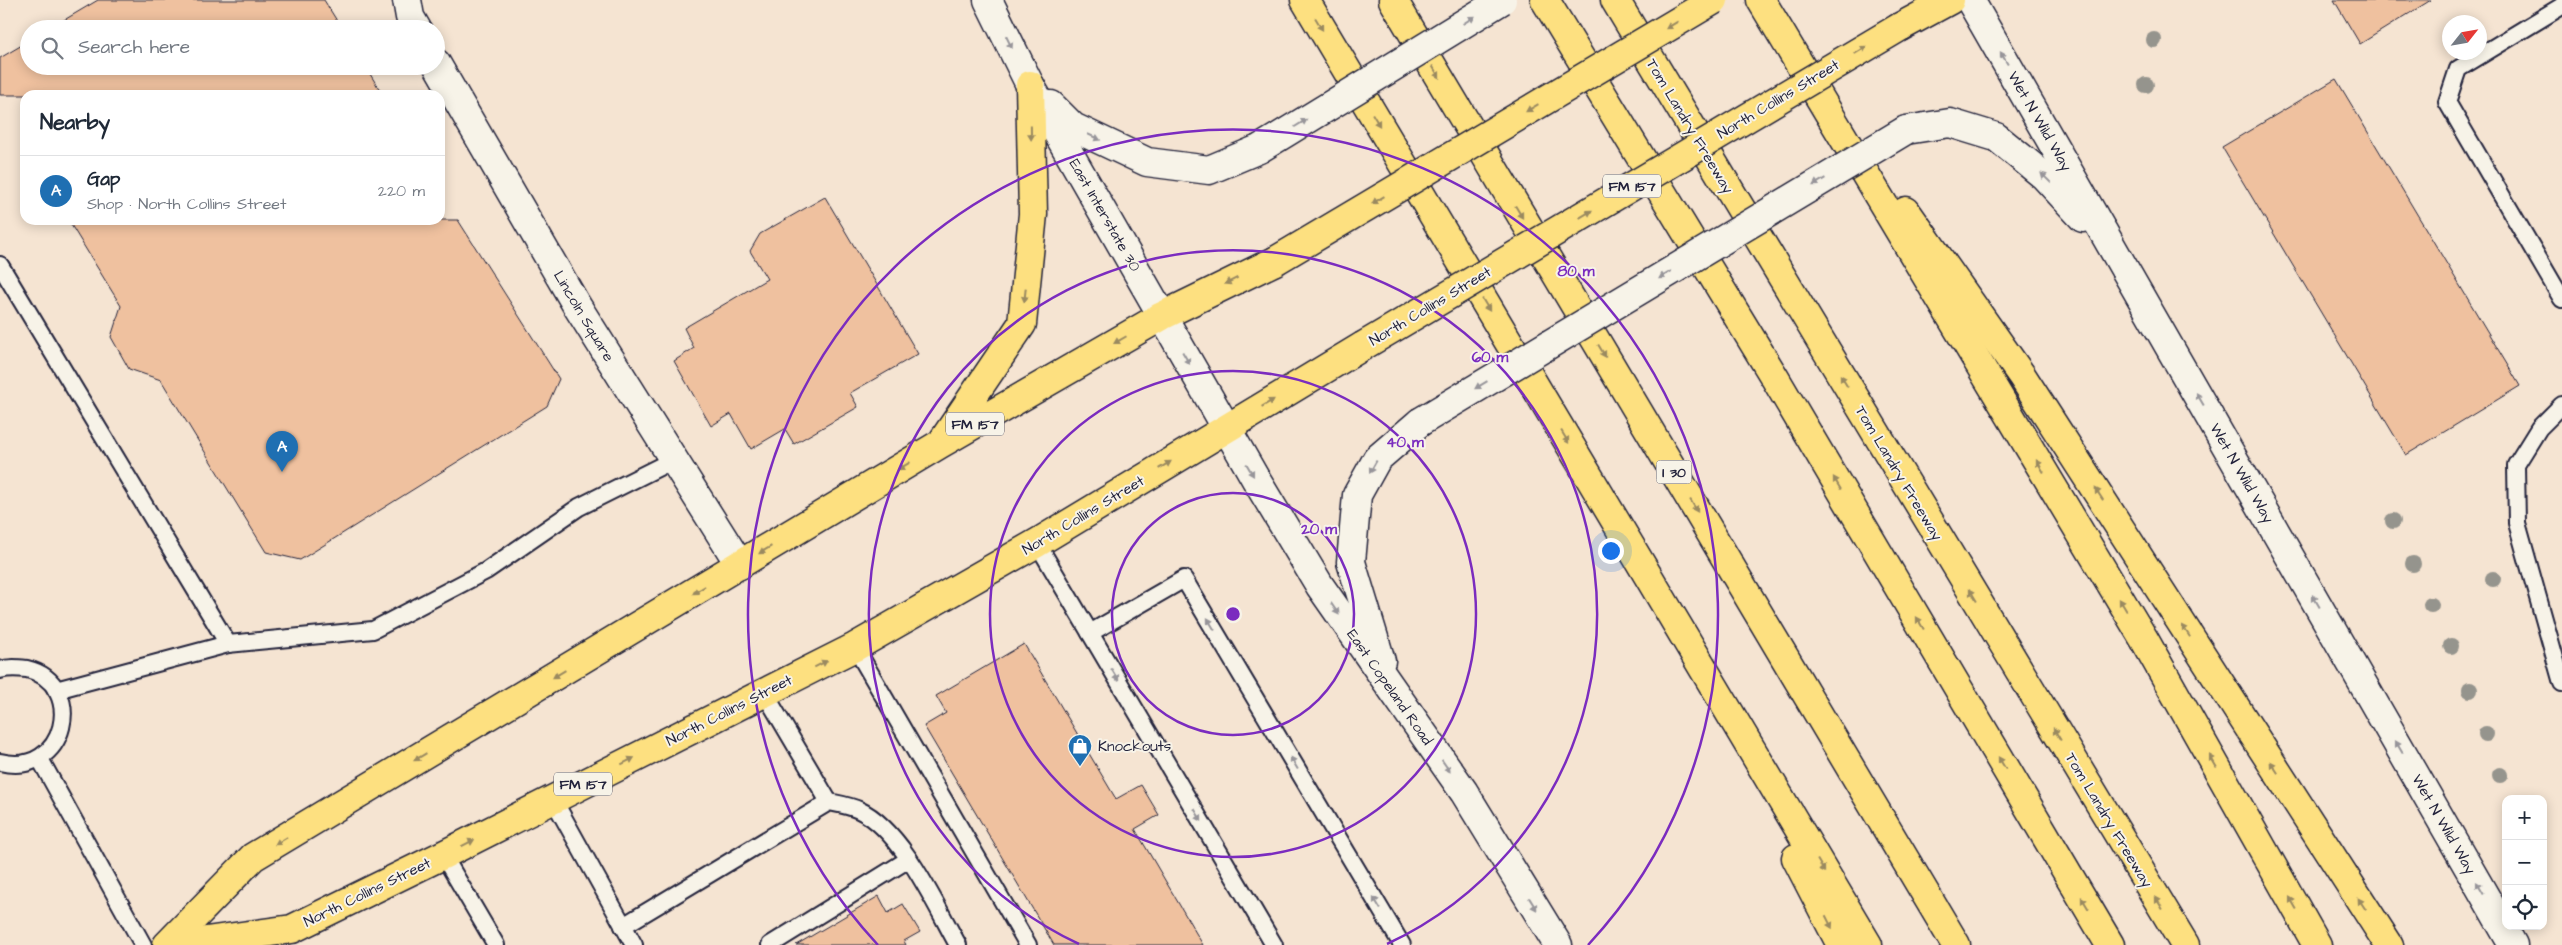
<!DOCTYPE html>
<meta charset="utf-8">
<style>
body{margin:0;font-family:"Architects Daughter",sans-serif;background:#f2f2f3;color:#1f2937}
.controls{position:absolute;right:15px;bottom:15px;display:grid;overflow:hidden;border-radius:10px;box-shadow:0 2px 12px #0003}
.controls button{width:45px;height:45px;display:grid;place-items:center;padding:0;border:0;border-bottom:1px solid #e0e1e3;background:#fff;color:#1f2937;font:25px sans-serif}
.compass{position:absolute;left:2442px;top:15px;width:45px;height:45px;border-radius:50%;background:#fff;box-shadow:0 2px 12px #0003;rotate:59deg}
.you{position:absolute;left:1610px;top:550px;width:18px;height:18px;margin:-12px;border:4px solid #fff;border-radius:50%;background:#1a73e8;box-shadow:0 0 0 8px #1a73e833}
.badge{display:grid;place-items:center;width:32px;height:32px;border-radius:50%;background:#1f6fb2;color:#fff;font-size:16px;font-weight:700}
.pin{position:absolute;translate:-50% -41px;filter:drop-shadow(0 1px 2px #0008)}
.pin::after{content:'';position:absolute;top:26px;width:18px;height:15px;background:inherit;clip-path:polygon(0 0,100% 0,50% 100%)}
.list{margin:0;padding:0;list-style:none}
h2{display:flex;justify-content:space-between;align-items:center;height:65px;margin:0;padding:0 20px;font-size:21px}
h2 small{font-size:16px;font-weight:400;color:#747a83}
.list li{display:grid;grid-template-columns:32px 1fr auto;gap:15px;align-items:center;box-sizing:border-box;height:70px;padding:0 20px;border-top:1px solid #e0e1e3}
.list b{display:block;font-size:19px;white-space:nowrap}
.list p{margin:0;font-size:16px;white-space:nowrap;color:#747a83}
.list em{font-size:16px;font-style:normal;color:#747a83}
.icon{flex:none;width:28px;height:28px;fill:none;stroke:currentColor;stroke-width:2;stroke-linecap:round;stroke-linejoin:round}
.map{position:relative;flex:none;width:2562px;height:945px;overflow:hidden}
.search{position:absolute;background:#fff;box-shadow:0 2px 12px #0003;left:20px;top:20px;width:425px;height:55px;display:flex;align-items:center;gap:12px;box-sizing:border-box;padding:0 18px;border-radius:28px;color:#747a83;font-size:19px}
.panel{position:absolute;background:#fff;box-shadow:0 2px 12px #0003;left:20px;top:90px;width:425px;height:135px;border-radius:15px}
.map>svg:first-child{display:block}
.building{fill:#efc19f;stroke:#22223b}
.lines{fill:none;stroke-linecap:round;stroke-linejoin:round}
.service-casing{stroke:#22223b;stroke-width:20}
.minor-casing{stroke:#22223b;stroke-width:31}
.secondary-casing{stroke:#22223b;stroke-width:31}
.primary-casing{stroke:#22223b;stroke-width:31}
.motorway-casing{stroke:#22223b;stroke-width:31}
.service{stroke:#f7f3e8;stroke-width:16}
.minor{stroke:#f7f3e8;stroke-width:28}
.secondary{stroke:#f7f3e8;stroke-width:28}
.primary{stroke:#fde080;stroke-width:28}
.motorway{stroke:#fde080;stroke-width:28}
.secondary-bridge-casing{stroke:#22223b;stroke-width:31;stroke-linecap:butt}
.primary-bridge-casing{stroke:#22223b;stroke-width:31;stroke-linecap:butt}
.secondary-bridge{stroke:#f7f3e8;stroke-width:28}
.primary-bridge{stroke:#fde080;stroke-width:28}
.tree{fill:#95948d}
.oneway{fill:#97959a}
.oneway2{fill:#9a8a61}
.ring{fill:none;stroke:#7b2cbf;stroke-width:2.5}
.labels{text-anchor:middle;stroke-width:4;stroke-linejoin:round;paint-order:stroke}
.shield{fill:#f7f3e8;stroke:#62616f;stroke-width:1}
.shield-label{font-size:14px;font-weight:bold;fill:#22223b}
.street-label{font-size:15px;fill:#22223b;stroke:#f7f3e8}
.poi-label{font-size:15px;fill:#22223b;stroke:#f7f3e8;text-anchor:start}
.centre{fill:#7b2cbf;stroke:#f7f3e8;stroke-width:2.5}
.ring-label{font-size:15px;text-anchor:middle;font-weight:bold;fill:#7b2cbf;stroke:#f7f3e8;stroke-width:4;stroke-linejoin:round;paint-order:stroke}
</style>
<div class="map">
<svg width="2562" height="945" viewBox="0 0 2562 945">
<rect width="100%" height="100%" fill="#f5e4d2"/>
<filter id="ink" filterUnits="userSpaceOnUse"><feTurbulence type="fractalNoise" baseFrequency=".02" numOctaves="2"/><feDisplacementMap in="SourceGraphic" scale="10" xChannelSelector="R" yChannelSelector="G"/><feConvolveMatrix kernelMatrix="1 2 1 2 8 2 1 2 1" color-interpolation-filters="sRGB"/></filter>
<g filter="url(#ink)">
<g class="building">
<path d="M98,0H324L342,29H49Z"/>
<path d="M2334,0H2431L2360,44Z"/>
<path d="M29,41V66H365L383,95H0V58Z"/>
<path d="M2336,79L2520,386L2406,455L2222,147Z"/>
<path d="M825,197L918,354L850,393L858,407L794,444L785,429L751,449L731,414L711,426L674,361L694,348L684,328L767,279L750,251L760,234Z"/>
<path d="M68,220H458L559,379L547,406L300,560L266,552L161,380L129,369L111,337L121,306Z"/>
<path d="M1024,644L1116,799L1141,785L1159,815L1135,829L1203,945H1054L924,726L946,713L936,696Z"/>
<path d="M879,896L888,913L903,904L920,932L904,941L906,945H796Z"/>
</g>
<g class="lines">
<g class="service-casing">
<g id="service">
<path d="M2562,6L2458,69L2447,102L2562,299"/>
<path d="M0,265L228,644L373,630L486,571L579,507L673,460"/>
<path d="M2562,405L2539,428L2516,465L2517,523L2562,683"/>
<path d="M1037,543L1274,945"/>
<path d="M1090,633L1184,579L1402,945"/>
<path d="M855,647L1028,945"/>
<path d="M0,670C9,667 18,668 27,669C87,683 67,779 0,762"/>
<path d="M56,690L228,644"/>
<path d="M764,692L829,802C839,804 850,806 859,810C902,830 935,904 958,945"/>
<path d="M40,759L143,945"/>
<path d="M553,799L634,945"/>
<path d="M443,855L496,945"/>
<path d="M623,926L829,802"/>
<path d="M770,945L909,859"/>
</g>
</g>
<g class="minor-casing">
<g id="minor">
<path d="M407,0L410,17L417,29"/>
<path d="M436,63L577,306L740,565"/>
</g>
</g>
<g class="secondary-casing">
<g id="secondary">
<path d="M988,0L1030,85L1258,483L1320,586L1464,792L1558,945"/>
<path d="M1970,0L2513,945"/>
<path d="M1051,105L1073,127L1147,162L1209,170L1259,149"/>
<path d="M1906,130L1950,123L1996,137L2044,176L2083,218"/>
<path d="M1381,661L1351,562L1357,495L1377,459L1420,422"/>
</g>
</g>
<g class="primary-casing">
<g id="primary">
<path d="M1900,27L1950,0"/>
<path d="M944,439L1022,324L1033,214L1030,85"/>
<path d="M167,945L253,857L940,444L1162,316L1275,261"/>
<path d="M178,945L292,929L443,855L855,647L1037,543L1363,346"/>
</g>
</g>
<g class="motorway-casing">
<g id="motorway">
<path d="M1305,0L1868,945"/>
<path d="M1393,0L1956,945"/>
<path d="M1545,0L1775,378L2110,945"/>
<path d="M1615,0L2185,945"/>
<path d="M1761,0L2144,639L2317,945"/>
<path d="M1906,211L2022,376L2389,945"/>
<path d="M1796,858L1841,945"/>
</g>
</g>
<use href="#service" class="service"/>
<use href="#minor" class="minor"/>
<use href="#secondary" class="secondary"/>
<use href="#primary" class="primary"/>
<use href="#motorway" class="motorway"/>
<g class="secondary-bridge-casing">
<g id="secondary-bridge">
<path d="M1259,149L1502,0"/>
<path d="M1420,422L1906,130"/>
</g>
</g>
<g class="primary-bridge-casing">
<g id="primary-bridge">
<path d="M1275,261L1714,0"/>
<path d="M1363,346L1900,27"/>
</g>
</g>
<use href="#secondary-bridge" class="secondary-bridge"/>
<use href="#primary-bridge" class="primary-bridge"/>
</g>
<g class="tree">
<circle cx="2154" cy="40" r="8"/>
<circle cx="2146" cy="85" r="8"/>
<circle cx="2393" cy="521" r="8"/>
<circle cx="2413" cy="564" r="8"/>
<circle cx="2493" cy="579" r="8"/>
<circle cx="2431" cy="605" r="8"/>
<circle cx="2451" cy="646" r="8"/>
<circle cx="2470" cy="690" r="8"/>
<circle cx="2486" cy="734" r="8"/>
<circle cx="2500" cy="775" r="8"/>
</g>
<defs><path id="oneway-solid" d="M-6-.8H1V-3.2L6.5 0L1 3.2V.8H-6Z" transform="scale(1.25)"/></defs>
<g class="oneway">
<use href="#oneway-solid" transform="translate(1469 20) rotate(-32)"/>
<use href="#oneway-solid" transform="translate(1009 42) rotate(64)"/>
<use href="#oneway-solid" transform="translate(2004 58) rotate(-121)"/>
<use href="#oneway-solid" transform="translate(1301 123) rotate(-32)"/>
<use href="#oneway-solid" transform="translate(1094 137) rotate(25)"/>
<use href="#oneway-solid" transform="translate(2046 178) rotate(-136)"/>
<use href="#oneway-solid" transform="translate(1819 182) rotate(149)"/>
<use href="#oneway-solid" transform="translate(1665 275) rotate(149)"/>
<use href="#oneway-solid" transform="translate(1186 358) rotate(60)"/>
<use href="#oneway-solid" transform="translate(1481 385) rotate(149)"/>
<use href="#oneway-solid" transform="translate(2200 399) rotate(-120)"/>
<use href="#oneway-solid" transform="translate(1373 467) rotate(119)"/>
<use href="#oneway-solid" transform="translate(1250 470) rotate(60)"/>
<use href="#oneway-solid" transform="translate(2316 601) rotate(-120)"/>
<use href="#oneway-solid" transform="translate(1335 609) rotate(55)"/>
<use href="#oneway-solid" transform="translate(1211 624) rotate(-121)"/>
<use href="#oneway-solid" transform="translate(1115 675) rotate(59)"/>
<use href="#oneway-solid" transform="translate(2399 747) rotate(-120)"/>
<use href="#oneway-solid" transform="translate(1294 763) rotate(-121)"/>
<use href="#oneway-solid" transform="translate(1446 766) rotate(55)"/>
<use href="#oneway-solid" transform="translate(1198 815) rotate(59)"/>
<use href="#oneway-solid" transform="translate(2480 888) rotate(-120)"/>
<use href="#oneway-solid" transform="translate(1377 903) rotate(-121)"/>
<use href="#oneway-solid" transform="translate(1533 904) rotate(58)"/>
</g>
<g class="oneway2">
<use href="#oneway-solid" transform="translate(1319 24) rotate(59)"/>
<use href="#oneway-solid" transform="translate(1672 25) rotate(149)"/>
<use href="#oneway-solid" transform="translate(1861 50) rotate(-31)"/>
<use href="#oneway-solid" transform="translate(1436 72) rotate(59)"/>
<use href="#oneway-solid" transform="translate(1532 108) rotate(149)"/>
<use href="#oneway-solid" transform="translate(1376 120) rotate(59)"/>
<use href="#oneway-solid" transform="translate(1031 133) rotate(89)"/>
<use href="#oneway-solid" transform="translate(1378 200) rotate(149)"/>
<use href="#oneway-solid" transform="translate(1519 212) rotate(59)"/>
<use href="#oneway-solid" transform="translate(1586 214) rotate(-31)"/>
<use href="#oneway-solid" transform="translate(1231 281) rotate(154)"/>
<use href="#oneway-solid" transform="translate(1025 295) rotate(96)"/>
<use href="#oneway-solid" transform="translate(1486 305) rotate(59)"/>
<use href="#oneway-solid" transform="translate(1120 340) rotate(150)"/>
<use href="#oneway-solid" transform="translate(1602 351) rotate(59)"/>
<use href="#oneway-solid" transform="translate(1844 381) rotate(-121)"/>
<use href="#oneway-solid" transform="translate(1268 403) rotate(-31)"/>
<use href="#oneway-solid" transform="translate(1565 437) rotate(59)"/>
<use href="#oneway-solid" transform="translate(1165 465) rotate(-31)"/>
<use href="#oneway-solid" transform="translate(904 466) rotate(149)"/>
<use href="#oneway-solid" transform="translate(2040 466) rotate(-121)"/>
<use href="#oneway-solid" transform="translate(1837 483) rotate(-121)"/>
<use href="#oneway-solid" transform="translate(2099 494) rotate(-123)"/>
<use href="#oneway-solid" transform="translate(1694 506) rotate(59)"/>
<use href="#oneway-solid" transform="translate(765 550) rotate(149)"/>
<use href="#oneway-solid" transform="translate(699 590) rotate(149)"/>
<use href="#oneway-solid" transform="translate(1973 595) rotate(-121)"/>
<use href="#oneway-solid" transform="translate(2123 605) rotate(-121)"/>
<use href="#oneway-solid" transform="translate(1920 623) rotate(-121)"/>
<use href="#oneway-solid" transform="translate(2186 631) rotate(-123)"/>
<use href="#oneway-solid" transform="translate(821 664) rotate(-27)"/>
<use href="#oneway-solid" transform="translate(559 674) rotate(149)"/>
<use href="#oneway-solid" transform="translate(2057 734) rotate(-121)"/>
<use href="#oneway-solid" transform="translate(420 757) rotate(149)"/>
<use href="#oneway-solid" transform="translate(628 761) rotate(-27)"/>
<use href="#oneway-solid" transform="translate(2213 761) rotate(-120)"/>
<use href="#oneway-solid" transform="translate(2002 763) rotate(-121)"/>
<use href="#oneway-solid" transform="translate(2274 767) rotate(-123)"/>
<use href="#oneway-solid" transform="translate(281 841) rotate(149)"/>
<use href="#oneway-solid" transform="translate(468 843) rotate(-27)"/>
<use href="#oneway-solid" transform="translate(1821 866) rotate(59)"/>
<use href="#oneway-solid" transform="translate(2085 903) rotate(-121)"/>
<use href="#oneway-solid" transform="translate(2159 903) rotate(-121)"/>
<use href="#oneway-solid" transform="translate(2293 903) rotate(-120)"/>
<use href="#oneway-solid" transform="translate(2362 904) rotate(-123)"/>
<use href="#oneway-solid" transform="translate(1829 922) rotate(63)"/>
</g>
</g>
<g class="ring">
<circle cx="1233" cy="614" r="121"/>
<circle cx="1233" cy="614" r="243"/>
<path d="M1079 944A364 364 0 1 1 1387 944"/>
<path d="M878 945A485 485 0 1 1 1588 945"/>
</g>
<defs>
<g id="shop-pin" transform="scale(1.25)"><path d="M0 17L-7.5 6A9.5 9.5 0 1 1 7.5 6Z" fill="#1f6fb2" stroke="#f7f3e8"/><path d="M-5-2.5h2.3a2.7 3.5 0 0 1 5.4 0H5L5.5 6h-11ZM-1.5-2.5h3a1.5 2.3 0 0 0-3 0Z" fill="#fff"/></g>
</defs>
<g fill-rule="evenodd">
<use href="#shop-pin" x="1080" y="746"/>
</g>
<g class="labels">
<g class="shield">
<rect x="1603" y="174.5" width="58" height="23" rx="4"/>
<rect x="946" y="412.5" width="58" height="23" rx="4"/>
<rect x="1656.5" y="460.5" width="35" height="23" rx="4"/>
<rect x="554" y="772.5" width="58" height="23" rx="4"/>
</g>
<g class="shield-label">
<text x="1632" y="191">FM 157</text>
<text x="975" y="429">FM 157</text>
<text x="1674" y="477">I 30</text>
<text x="583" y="789">FM 157</text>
</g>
<g class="street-label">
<text transform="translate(1778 99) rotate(-31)" y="5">North Collins Street</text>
<text transform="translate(2040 121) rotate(60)" y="5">Wet N Wild Way</text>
<text transform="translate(1690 126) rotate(59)" y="5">Tom Landry Freeway</text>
<text transform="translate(1105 215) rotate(60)" y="5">East Interstate 30</text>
<text transform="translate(1430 306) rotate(-31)" y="5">North Collins Street</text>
<text transform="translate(584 316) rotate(59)" y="5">Lincoln Square</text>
<text transform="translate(1899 473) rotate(59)" y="5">Tom Landry Freeway</text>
<text transform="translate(2242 473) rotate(60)" y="5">Wet N Wild Way</text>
<text transform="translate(1083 515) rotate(-31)" y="5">North Collins Street</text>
<text transform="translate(1390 687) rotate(55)" y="5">East Copeland Road</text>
<text transform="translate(729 710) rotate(-27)" y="5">North Collins Street</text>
<text transform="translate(2109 820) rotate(59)" y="5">Tom Landry Freeway</text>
<text transform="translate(2444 824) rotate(60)" y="5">Wet N Wild Way</text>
<text transform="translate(367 892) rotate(-26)" y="5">North Collins Street</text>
</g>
<g class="poi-label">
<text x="1098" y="751">Knockouts</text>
</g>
</g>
<circle cx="1233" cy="614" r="8" class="centre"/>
<g class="ring-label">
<text x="1576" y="276">80 m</text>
<text x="1490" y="362">60 m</text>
<text x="1405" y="447">40 m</text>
<text x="1319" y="534">20 m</text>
</g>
</svg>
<div class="controls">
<button>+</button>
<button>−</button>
<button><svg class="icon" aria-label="locate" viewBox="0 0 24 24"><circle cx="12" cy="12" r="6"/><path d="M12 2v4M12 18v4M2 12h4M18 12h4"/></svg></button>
</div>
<svg class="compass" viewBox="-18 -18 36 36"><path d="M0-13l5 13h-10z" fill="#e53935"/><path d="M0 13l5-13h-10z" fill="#747a83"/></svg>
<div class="you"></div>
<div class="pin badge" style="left:282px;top:472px">A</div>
<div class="search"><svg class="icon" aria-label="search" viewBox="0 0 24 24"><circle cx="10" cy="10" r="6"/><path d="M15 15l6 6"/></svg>Search here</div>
<section class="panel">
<h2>Nearby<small></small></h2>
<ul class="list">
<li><span class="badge">A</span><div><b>Gap</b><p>Shop · North Collins Street</p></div><em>220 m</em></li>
</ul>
</section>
</div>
